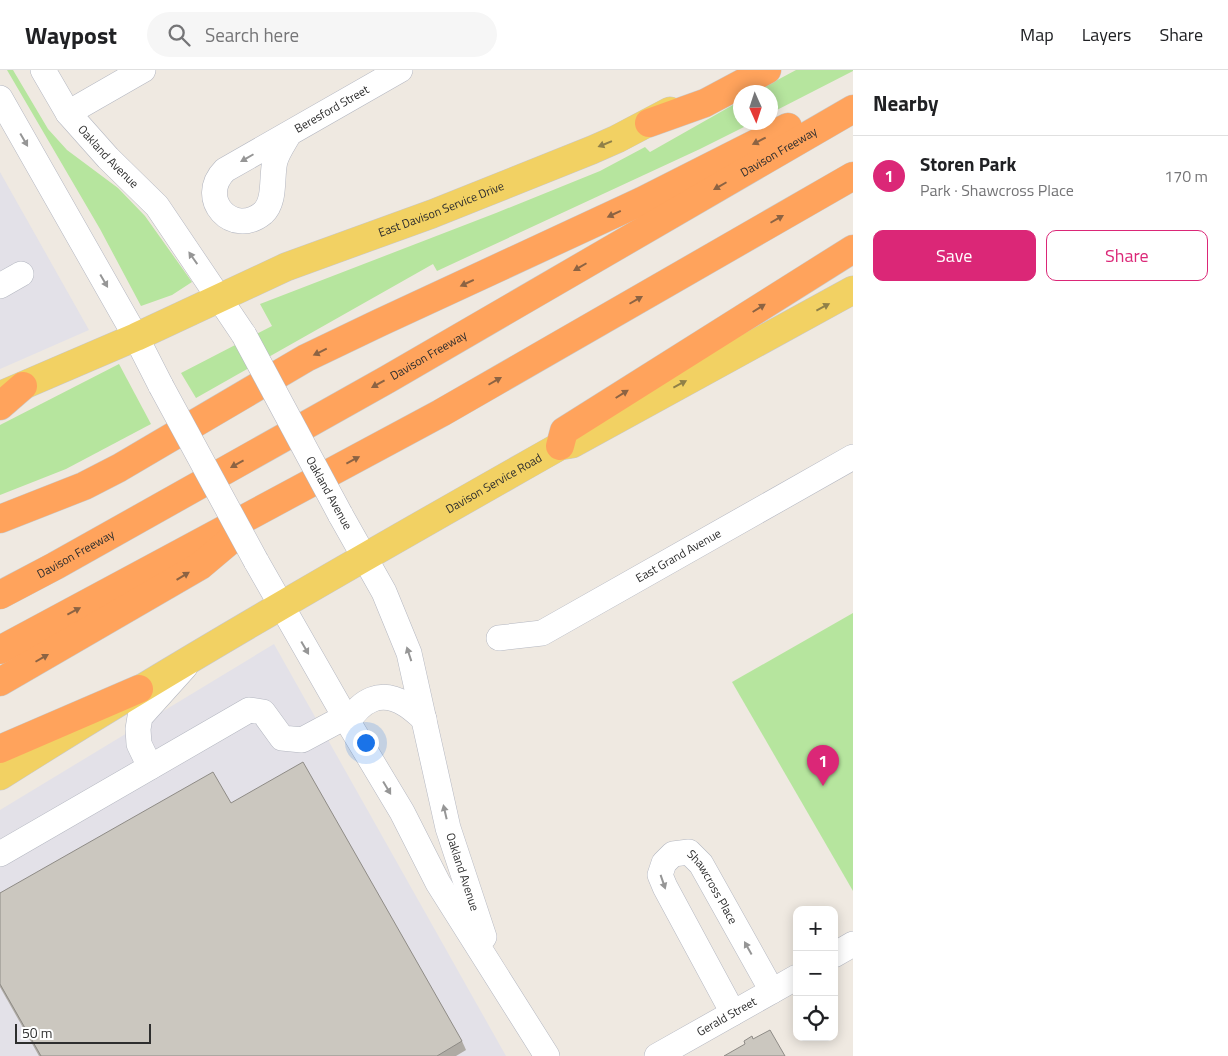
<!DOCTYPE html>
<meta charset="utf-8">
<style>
body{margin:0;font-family:"Titillium Web",sans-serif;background:#f6f6f6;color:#202124}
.controls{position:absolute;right:15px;bottom:15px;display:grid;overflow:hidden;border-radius:10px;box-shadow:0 2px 12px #0003}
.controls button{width:45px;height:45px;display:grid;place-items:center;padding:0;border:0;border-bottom:1px solid #e0e0e0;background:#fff;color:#202124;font:25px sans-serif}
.compass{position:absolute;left:733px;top:15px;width:45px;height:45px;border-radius:50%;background:#fff;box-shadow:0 2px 12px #0003;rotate:177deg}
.scale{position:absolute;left:15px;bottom:12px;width:136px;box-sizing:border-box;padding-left:5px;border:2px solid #2e2e2e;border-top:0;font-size:14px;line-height:18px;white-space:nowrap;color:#2e2e2e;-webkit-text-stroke:4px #fff;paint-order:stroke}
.you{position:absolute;left:365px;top:672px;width:18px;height:18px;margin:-12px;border:4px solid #fff;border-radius:50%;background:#1a73e8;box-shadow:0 0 0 8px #1a73e833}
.badge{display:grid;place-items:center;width:32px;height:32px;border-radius:50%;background:#db2777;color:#fff;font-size:16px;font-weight:700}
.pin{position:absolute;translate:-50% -41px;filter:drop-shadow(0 1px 2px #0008)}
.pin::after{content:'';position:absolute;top:26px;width:18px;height:15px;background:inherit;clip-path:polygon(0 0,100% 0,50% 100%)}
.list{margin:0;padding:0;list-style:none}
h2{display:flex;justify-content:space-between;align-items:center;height:65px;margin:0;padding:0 20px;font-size:21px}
h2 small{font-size:16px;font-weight:400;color:#757577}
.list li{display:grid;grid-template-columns:32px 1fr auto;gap:15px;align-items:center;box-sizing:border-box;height:80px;padding:0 20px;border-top:1px solid #e0e0e0}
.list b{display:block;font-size:19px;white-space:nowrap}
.list p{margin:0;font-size:16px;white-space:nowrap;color:#757577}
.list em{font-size:16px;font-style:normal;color:#757577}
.actions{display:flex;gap:10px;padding:15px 20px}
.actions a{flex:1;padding:11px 0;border:1px solid #db2777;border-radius:10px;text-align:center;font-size:18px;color:#db2777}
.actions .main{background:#db2777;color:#fff}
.icon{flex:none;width:28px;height:28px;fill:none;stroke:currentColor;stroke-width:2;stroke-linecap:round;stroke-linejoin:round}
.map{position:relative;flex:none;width:853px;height:986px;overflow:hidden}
header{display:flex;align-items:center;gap:30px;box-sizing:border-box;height:70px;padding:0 25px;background:#fff;border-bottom:1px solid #e0e0e0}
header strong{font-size:24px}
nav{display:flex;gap:28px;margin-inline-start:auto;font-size:18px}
.search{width:350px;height:45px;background:#f6f6f6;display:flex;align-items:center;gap:12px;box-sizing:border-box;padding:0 18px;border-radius:28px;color:#757577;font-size:19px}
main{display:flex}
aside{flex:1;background:#fff}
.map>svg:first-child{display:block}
.industrial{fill:#e3e1e8}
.green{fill:#b6e59e}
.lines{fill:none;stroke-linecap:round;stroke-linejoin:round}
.minor-casing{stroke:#b4b7c1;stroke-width:26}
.major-casing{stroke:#c9c9c9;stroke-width:29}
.highway-casing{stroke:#c9c9c9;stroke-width:29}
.minor{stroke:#fff;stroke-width:25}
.major{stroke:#f2d163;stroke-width:28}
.highway{stroke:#ffa35c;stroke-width:28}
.minor-bridge-casing{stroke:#b4b7c1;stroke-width:26;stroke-linecap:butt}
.minor-bridge{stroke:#fff;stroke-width:25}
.wall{fill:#afaba4}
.building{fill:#cbc7bf;stroke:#8e8b86}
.oneway{fill:#969696}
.oneway2{fill:#8c6343}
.oneway3{fill:#908048}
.labels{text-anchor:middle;stroke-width:4;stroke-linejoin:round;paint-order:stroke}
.street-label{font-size:12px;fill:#2e2e2e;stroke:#fff}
</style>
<header>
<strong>Waypost</strong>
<div class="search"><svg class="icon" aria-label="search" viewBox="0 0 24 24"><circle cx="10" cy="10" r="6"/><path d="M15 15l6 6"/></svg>Search here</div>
<nav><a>Map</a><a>Layers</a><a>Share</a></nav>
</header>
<main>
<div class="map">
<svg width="853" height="986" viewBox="0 0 853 986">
<rect width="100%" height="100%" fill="#efe9e1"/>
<g class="industrial">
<path d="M0,102L89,260L0,299Z"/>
<path d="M274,574L506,986H0V740Z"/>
</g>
<g class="green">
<path d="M7,0H13L48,59L67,80L118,118L145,146L192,212L172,225L141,236L100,159Z"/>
<path d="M796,0H853V1L771,43L770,22H755Z"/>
<path d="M740,31V52L752,53L700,79L437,201L433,194L196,328L181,303L272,256L260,234L496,143L600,101L645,77L650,82Z"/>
<path d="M119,294L151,354L66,399L0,425V355Z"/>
<path d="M853,543V821L732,612Z"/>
</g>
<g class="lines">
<g class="minor-casing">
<g id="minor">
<path id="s1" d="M43,0L68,43L108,88L157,136L244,265"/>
<path d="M0,28L136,267L161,316"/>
<path d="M68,43L143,0"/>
<path id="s2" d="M289,64C284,73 278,81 275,91C271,107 276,131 263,143C233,168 196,129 225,100L400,0"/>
<path d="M0,216L21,204"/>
<path id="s3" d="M340,444L384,522L409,583L448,758L484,867"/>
<path d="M256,491L348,652L402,742L438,813L547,986"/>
<path id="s4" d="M499,568L542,563L853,387"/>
<path d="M348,652C361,631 380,619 405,634C412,638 418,644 424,649"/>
<path d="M150,697L139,674L138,659L140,647L185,597"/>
<path d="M0,784L249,640L263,642L282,668L302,670L345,647"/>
<path d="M834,885L853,874"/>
<path id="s5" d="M733,943L665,817L660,805L664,793L673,784L689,782L701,794L772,921"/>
<path id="s6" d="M657,986L797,907"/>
</g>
</g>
<g class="major-casing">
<g id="major">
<path id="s7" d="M1,325L136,267L286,197L432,144L592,80L617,69L670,41"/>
<path id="s8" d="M0,706C183,590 371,483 560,376L572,374L853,220"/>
</g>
</g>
<g class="highway-casing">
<g id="highway">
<path d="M649,53L705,33L767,0"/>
<path d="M0,336L23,316"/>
<path d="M560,376L564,361L853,179"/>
<path d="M0,449L84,416L119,398L306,288L379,253L642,131L788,57"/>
<path id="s9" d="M0,525L55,496L388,309L853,39"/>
<path d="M0,580L441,343L853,106"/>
<path d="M0,612L200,496L232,469"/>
<path d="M0,679L139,619"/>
</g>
</g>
<use href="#minor" class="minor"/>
<use href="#major" class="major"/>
<use href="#highway" class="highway"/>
<g class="minor-bridge-casing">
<g id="minor-bridge">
<path d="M244,265L340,444"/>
<path d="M161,316L256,491"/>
</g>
</g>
<use href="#minor-bridge" class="minor-bridge"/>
</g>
<path class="wall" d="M231,733L462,971L466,980L456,986H39L0,917V823Z"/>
<g class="building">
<path d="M303,692L462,971L437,986H41L0,914V823L213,702L231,733Z"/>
<path d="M770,960L785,986H724L745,974L744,971L752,966L753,969Z"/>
</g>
<defs><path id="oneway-solid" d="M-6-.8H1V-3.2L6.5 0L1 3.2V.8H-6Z" transform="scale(1.25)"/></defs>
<g class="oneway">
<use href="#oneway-solid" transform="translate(24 70) rotate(60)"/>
<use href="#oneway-solid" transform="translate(247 88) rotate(150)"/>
<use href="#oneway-solid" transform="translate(193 188) rotate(-125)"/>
<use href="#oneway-solid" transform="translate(104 211) rotate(60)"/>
<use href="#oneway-solid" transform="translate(305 578) rotate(60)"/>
<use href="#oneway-solid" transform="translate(409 584) rotate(-108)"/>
<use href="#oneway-solid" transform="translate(387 718) rotate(59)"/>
<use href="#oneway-solid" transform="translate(445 742) rotate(-103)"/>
<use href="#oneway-solid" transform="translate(663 812) rotate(71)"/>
<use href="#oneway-solid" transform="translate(748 878) rotate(-119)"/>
</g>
<g class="oneway2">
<use href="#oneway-solid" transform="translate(759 71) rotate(153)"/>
<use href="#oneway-solid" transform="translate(720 116) rotate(150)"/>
<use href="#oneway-solid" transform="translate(614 144) rotate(155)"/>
<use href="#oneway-solid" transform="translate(777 149) rotate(-30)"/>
<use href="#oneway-solid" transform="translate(580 197) rotate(150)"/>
<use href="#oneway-solid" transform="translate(467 213) rotate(155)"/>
<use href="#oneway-solid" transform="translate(636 230) rotate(-30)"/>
<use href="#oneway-solid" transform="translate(759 238) rotate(-32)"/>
<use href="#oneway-solid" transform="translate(320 282) rotate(154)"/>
<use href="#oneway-solid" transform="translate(495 311) rotate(-30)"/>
<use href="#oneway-solid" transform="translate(378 314) rotate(151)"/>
<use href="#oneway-solid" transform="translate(622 324) rotate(-32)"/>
<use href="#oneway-solid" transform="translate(353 390) rotate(-28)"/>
<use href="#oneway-solid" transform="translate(237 394) rotate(151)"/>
<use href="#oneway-solid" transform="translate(183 506) rotate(-31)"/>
<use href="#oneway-solid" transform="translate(74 541) rotate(-28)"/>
<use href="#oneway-solid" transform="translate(42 588) rotate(-30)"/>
</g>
<g class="oneway3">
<use href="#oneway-solid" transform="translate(605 74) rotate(158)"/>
<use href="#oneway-solid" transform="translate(823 237) rotate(-28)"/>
<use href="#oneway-solid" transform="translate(680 314) rotate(-28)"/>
</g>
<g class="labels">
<g class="street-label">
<text dy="4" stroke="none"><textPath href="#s2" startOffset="300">Beresford Street</textPath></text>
<text dy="4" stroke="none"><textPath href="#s9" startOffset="896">Davison Freeway</textPath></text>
<text dy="4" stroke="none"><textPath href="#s1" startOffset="109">Oakland Avenue</textPath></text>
<text dy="4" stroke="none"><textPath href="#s7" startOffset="478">East Davison Service Drive</textPath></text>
<text dy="4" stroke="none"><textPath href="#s9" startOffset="491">Davison Freeway</textPath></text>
<text dy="4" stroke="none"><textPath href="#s8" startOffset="574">Davison Service Road</textPath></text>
<text transform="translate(329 423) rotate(61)" y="4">Oakland Avenue</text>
<text dy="4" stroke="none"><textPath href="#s9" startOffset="86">Davison Freeway</textPath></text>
<text dy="4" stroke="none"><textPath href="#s4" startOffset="200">East Grand Avenue</textPath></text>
<text dy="4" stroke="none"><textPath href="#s3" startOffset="381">Oakland Avenue</textPath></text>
<text dy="4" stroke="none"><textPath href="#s5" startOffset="240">Shawcross Place</textPath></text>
<text dy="4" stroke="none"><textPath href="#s6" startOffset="80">Gerald Street</textPath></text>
</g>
</g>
</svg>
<div class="controls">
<button>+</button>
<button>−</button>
<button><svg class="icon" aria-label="locate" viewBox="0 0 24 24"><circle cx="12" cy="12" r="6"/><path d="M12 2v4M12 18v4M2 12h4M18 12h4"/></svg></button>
</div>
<svg class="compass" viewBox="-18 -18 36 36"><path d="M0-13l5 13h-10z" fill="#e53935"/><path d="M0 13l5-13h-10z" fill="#757577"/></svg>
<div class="scale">50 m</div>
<div class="you"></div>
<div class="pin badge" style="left:823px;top:716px">1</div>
</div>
<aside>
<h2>Nearby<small></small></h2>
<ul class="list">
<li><span class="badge">1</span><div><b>Storen Park</b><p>Park · Shawcross Place</p></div><em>170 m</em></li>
</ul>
<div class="actions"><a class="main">Save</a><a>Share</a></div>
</aside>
</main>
